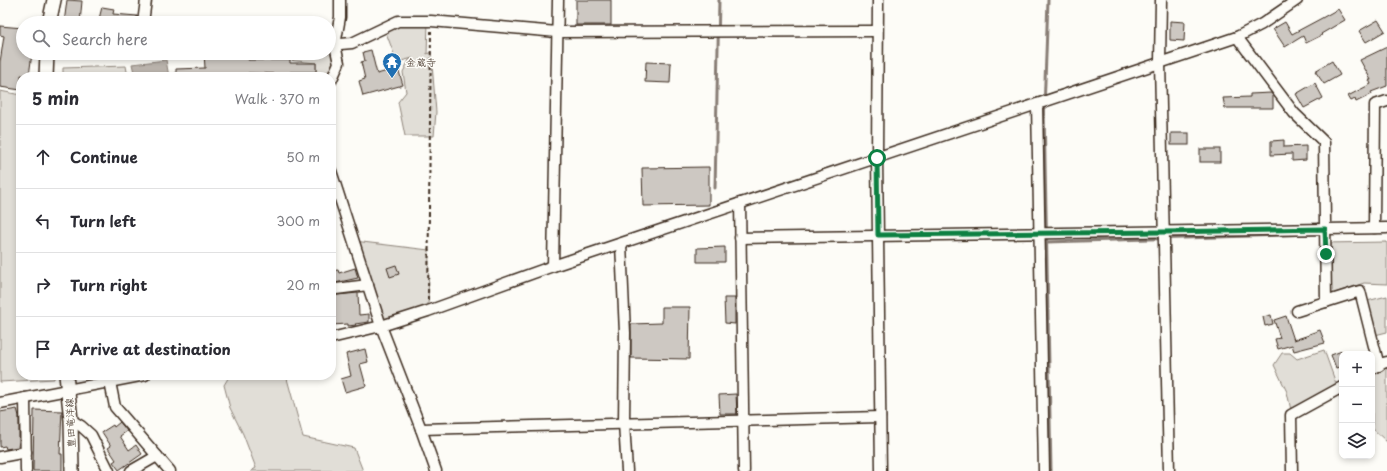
<!DOCTYPE html>
<meta charset="utf-8">
<style>
body{margin:0;font-family:"Playpen Sans","Klee One",sans-serif;background:#f7f7f7;color:#2b2b33}
.controls{position:absolute;right:12px;bottom:12px;display:grid;overflow:hidden;border-radius:8px;box-shadow:0 2px 6px #0003}
.controls button{width:36px;height:36px;display:grid;place-items:center;padding:0;border:0;border-bottom:1px solid #e1e1e2;background:#fff;color:#2b2b33;font:20px sans-serif}
.stop{position:absolute;width:12px;height:12px;margin:-9px;border:3px solid #0b8043;border-radius:50%;background:#fff}
.stop.end{background:#0b8043;border-color:#fff;box-shadow:0 1px 4px #0008}
.list{margin:0;padding:0;list-style:none}
h2{display:flex;justify-content:space-between;align-items:center;height:52px;margin:0;padding:0 16px;font-size:17px}
h2 small{font-size:13px;font-weight:400;color:#7c7c81}
.list li{display:grid;grid-template-columns:26px 1fr auto;gap:12px;align-items:center;box-sizing:border-box;height:64px;padding:0 16px;border-top:1px solid #e1e1e2}
.list b{display:block;font-size:15px;white-space:nowrap}
.list em{font-size:13px;font-style:normal;color:#7c7c81}
.icon{flex:none;width:22px;height:22px;fill:none;stroke:currentColor;stroke-width:2;stroke-linecap:round;stroke-linejoin:round}
.map{position:relative;flex:none;width:1387px;height:471px;overflow:hidden}
.search{position:absolute;background:#fff;box-shadow:0 2px 6px #0003;left:16px;top:16px;width:320px;height:44px;display:flex;align-items:center;gap:10px;box-sizing:border-box;padding:0 14px;border-radius:22px;color:#7c7c81;font-size:15px}
.panel{position:absolute;background:#fff;box-shadow:0 2px 6px #0003;left:16px;top:72px;width:320px;height:308px;border-radius:16px}
.map>svg:first-child{display:block}
.green{fill:#e1ded7;stroke:#8e847a}
.water{fill:#bbb4ad;stroke:#887d74}
.lines{fill:none;stroke-linecap:round;stroke-linejoin:round}
.stream{stroke:#887d74;stroke-width:3}
.building{fill:#cdc8c2;stroke:#3b2a1e}
.minor-casing{stroke:#3b2a1e;stroke-width:13}
.major-casing{stroke:#3b2a1e;stroke-width:16}
.path{stroke:#3b2a1e;stroke-width:2;stroke-dasharray:4 3;stroke-linecap:butt}
.minor{stroke:#fdfcf7;stroke-width:10}
.major{stroke:#fdfcf7;stroke-width:13}
.route{stroke:#0b8043;stroke-width:5}
.labels{text-anchor:middle;stroke-width:3;stroke-linejoin:round;paint-order:stroke}
.poi-label{font-size:10px;fill:#3b2a1e;stroke:#fdfcf7;text-anchor:start}
.street-label{font-size:10px;fill:#3b2a1e;stroke:#fdfcf7}
</style>
<div class="map">
<svg width="1387" height="471" viewBox="0 0 1387 471">
<rect width="100%" height="100%" fill="#fdfcf7"/>
<filter id="ink" filterUnits="userSpaceOnUse"><feTurbulence type="fractalNoise" baseFrequency=".025" numOctaves="2"/><feDisplacementMap in="SourceGraphic" scale="8" xChannelSelector="R" yChannelSelector="G"/><feConvolveMatrix kernelMatrix="1 2 1 2 8 2 1 2 1" color-interpolation-filters="sRGB"/></filter>
<g filter="url(#ink)">
<g class="green">
<path d="M398,21L428,22L427,54L431,52L436,112L434,136H405L398,102L406,92L403,72L409,60L413,58L397,62L385,30Z"/>
<path d="M329,48H333L339,63L331,77H254V76L316,72V63L251,56V53H329Z"/>
<path d="M126,66L128,77H63V68Z"/>
<path d="M0,91L21,95V375H54V379L0,382Z"/>
<path d="M354,241L429,250L428,311L381,326Z"/>
<path d="M1387,242V284L1364,283L1326,296L1325,243Z"/>
<path d="M1387,296V332L1371,336L1363,302Z"/>
<path d="M1324,350L1338,389L1342,387V409L1339,393L1292,415L1287,392L1274,365L1282,353H1290L1297,359Z"/>
<path d="M1387,368V442L1372,428V371Z"/>
<path d="M230,375H286L303,437L354,448L363,471H251L256,468L243,434L230,408L224,385Z"/>
</g>
<path class="water" d="M166,60L169,77H135L132,64Z"/>
<g class="lines">
<g class="stream">
<path d="M1048,0L1044,109L1051,471"/>
<path d="M715,188L719,0"/>
<path d="M1047,242L1315,234"/>
</g>
</g>
<g class="building">
<path d="M67,0L82,1L80,23H64Z"/>
<rect x="576" y="0" width="35" height="25"/>
<path d="M102,7L114,9L113,14L137,16V23H118L99,19Z"/>
<path d="M1338,9L1345,20L1321,34L1322,35L1306,43L1303,36L1285,47L1273,29L1285,22L1292,34L1322,18Z"/>
<path d="M1378,20L1385,31L1366,42L1359,31Z"/>
<path d="M1170,21L1185,22L1184,41L1170,40Z"/>
<path d="M0,26L23,28L21,47L23,48V53H32L29,76L21,75V90L0,87V62L4,36L0,35Z"/>
<path d="M1387,47V86L1371,92L1372,94L1356,102L1355,99L1351,101L1348,96L1371,84L1369,80H1371L1360,60Z"/>
<path d="M371,50L377,74L398,68L403,85L363,96L359,81L365,79L361,62L365,61L363,52Z"/>
<path d="M204,53H248V60H290V63H316V72H290V74L248,73V77H176V69L205,68Z"/>
<path d="M1332,61L1340,75L1324,84L1315,71Z"/>
<path d="M646,62L671,63L670,83L645,82Z"/>
<path d="M1315,83L1323,98L1304,108L1296,94Z"/>
<path d="M1271,93L1273,96V108H1225L1223,98L1250,97V94Z"/>
<rect x="1171" y="133" width="18" height="12"/>
<path d="M1284,140V147L1306,146V160L1292,161V154L1271,155V141Z"/>
<rect x="1200" y="149" width="20" height="13"/>
<path d="M709,167V205L643,206L642,168Z"/>
<path d="M725,247V262H697V248Z"/>
<path d="M396,265L399,274L390,277L387,268Z"/>
<path d="M355,268L358,278L335,283L331,285V271L338,270L339,273Z"/>
<path d="M358,293L359,315L369,314V322L355,324L356,325L348,326V324L331,325V295H337Z"/>
<path d="M724,298H735V324L725,323Z"/>
<path d="M662,307H690L689,359L631,358V324L662,323Z"/>
<path d="M1271,315L1273,324L1265,326L1263,317Z"/>
<path d="M1286,316L1294,340L1309,335V334L1320,330L1325,343L1294,351L1292,345L1278,349L1275,339L1280,338L1274,320Z"/>
<path d="M365,349L368,362L360,364L366,386L345,392L341,379L351,376L346,354Z"/>
<path d="M1342,351V366L1336,368L1331,355Z"/>
<path d="M736,394L737,414H720L719,395Z"/>
<path d="M17,409L19,416V441L18,447L6,449L5,446L0,447V412Z"/>
<path d="M34,410L62,411L60,454H62V471H33Z"/>
<path d="M120,422L127,431L120,436L129,450L136,445L142,454L119,470L113,462L116,460L108,448L111,446L102,432L113,425L114,427Z"/>
</g>
<g class="lines">
<g class="minor-casing">
<g id="minor">
<path d="M878,0L877,158L881,471"/>
<path d="M1161,0L1160,62L1169,471"/>
<path d="M143,23L146,0"/>
<path d="M1237,37L1294,113L1324,142L1326,302"/>
<path d="M329,45L352,43L398,21H431L557,32L877,31"/>
<path d="M331,81L339,63L335,45L340,17V0"/>
<path d="M1037,104L1044,471"/>
<path d="M331,171L381,326L421,429L436,471"/>
<path d="M740,203L744,471"/>
<path d="M1374,228L1375,105L1387,101"/>
<path d="M740,238L1387,228"/>
<path d="M621,244L625,333L624,423L627,471"/>
<path d="M553,266L558,0"/>
<path d="M336,289L368,285"/>
<path d="M1297,311L1360,291L1379,366"/>
<path d="M331,338L381,326L428,311L553,266L1237,37L1262,24L1297,0"/>
<path d="M1372,369L1383,363L1387,362"/>
<path d="M110,382L115,407L170,471"/>
<path d="M25,398L26,471"/>
<path d="M0,403L145,375"/>
<path d="M71,420L81,426L91,435L109,471"/>
<path d="M421,429L880,417"/>
<path d="M0,457L26,452"/>
<path d="M131,471L157,456"/>
<path d="M1292,471L1291,415L1342,387"/>
</g>
</g>
<g class="major-casing">
<g id="major">
<path d="M49,23L54,0"/>
<path d="M46,77L47,53"/>
<path d="M66,375L71,420L72,471"/>
</g>
</g>
<path class="path" d="M428,300L431,31"/>
<use href="#minor" class="minor"/>
<use href="#major" class="major"/>
</g>
</g>
<g class="lines" filter="url(#ink)">
<path class="route" d="M877,158L878,235L1164,232L1325,229L1326,254"/>
</g>
<defs>
<g id="temple-pin" transform="scale(1)"><path d="M0 17L-7.5 6A9.5 9.5 0 1 1 7.5 6Z" fill="#1f6fb2" stroke="#fdfcf7"/><path d="M0-6L5-2H3V0L6.5 2.5H4V6H1.5V3h-3V6H-4V2.5H-6.5L-3 0V-2H-5Z" fill="#fff"/></g>
</defs>
<g fill-rule="evenodd">
<use href="#temple-pin" x="392" y="62"/>
</g>
<g class="labels">
<g class="poi-label">
<text x="406" y="66">金蔵寺</text>
</g>
<g class="street-label">
<text transform="translate(70 423) rotate(-93)" y="4">豊田竜洋線</text>
</g>
</g>
</svg>
<div class="controls">
<button>+</button>
<button>−</button>
<button><svg class="icon" aria-label="layers" viewBox="0 0 24 24"><path d="M12 4l9 5-9 5-9-5zM3 14l9 5 9-5"/></svg></button>
</div>
<div class="stop" style="left:877px;top:158px"></div>
<div class="stop end" style="left:1326px;top:254px"></div>
<div class="search"><svg class="icon" aria-label="search" viewBox="0 0 24 24"><circle cx="10" cy="10" r="6"/><path d="M15 15l6 6"/></svg>Search here</div>
<section class="panel">
<h2>5 min<small>Walk · 370 m</small></h2>
<ul class="list">
<li><svg class="icon" aria-label="ahead" viewBox="0 0 24 24"><path d="M12 20V5M6 11l6-6 6 6"/></svg><div><b>Continue</b></div><em>50 m</em></li>
<li><svg class="icon" aria-label="left" viewBox="0 0 24 24"><path d="M17 20v-9H6M10 6l-5 5 5 5"/></svg><div><b>Turn left</b></div><em>300 m</em></li>
<li><svg class="icon" aria-label="right" viewBox="0 0 24 24"><path d="M7 20v-9h11M14 6l5 5-5 5"/></svg><div><b>Turn right</b></div><em>20 m</em></li>
<li><svg class="icon" aria-label="arrive" viewBox="0 0 24 24"><path d="M6 21V4h12l-3 4 3 4H6"/></svg><div><b>Arrive at destination</b></div></li>
</ul>
</section>
</div>
